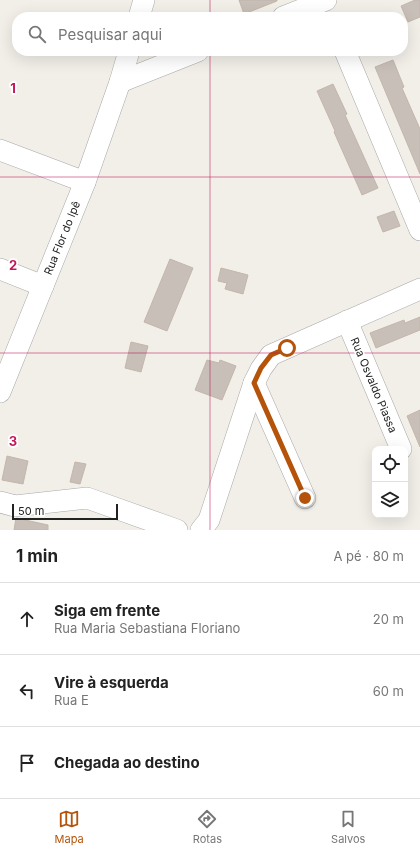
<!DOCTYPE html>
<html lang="pt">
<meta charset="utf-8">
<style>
body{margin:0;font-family:Inter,sans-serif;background:#f6f6f6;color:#222}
.controls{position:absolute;right:12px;bottom:12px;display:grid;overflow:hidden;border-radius:8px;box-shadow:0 4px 16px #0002}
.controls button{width:36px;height:36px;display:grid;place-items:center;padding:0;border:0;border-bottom:1px solid #e0e0e0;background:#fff;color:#222;font:20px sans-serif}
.scale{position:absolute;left:12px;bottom:10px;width:106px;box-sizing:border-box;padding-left:4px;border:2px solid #222;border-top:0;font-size:11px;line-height:14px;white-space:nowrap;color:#222;-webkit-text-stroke:3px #fff;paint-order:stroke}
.stop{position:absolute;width:12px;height:12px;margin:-9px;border:3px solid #b45309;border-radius:50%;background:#fff}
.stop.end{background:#b45309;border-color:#fff;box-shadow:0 1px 4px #0008}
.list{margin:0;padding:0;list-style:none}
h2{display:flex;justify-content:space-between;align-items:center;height:52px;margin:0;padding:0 16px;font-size:17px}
h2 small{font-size:13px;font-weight:400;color:#767676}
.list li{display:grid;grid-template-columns:26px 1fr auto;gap:12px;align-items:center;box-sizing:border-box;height:72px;padding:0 16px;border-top:1px solid #e0e0e0}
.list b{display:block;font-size:15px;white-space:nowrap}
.list p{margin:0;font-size:13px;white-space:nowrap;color:#767676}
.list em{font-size:13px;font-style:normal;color:#767676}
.icon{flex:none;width:22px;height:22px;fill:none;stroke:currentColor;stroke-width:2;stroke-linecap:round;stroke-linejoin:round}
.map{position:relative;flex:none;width:420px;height:530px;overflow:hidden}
.search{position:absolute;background:#fff;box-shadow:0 4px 16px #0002;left:12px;right:12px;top:12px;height:44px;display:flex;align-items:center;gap:10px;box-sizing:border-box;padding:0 14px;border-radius:16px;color:#767676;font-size:15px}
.sheet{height:268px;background:#fff}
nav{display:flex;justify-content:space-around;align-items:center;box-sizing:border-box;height:56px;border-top:1px solid #e0e0e0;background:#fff;font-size:11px;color:#767676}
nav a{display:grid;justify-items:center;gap:2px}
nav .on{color:#b45309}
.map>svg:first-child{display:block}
.building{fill:#c7bfb8;stroke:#c4b6ab}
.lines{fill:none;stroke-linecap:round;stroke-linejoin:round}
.minor-casing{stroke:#a9a9a9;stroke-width:22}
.minor{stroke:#fff;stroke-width:21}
.route{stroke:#b45309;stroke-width:5}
.grid{fill:none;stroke:#c2185b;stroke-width:1;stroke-opacity:0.55}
.labels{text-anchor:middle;stroke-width:3.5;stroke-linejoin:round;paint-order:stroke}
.street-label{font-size:11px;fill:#222;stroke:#fff}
.grid-label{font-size:13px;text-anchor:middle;font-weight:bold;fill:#c2185b;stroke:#fff;stroke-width:3.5;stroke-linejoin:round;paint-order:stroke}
</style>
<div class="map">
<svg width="420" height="530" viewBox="0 0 420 530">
<rect width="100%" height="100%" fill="#f2efe9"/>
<g class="building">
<path d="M239,0H277V1L244,14Z"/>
<path d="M415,0H420V17L408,22L401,6Z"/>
<path d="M393,60L404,87L402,88L420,129V174L375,67Z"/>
<path d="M333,84L347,114L345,115L378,188L362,195L334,132L335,131L317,91Z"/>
<path d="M394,211L400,226L383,232L377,217Z"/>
<path d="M170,259L193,268L167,331L144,322Z"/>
<path d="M221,268L248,275L243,294L225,289L227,283L218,281Z"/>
<path d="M420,317V330L376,348L370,333L404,320L405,323Z"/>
<path d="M131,342L148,346L141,372L125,368Z"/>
<path d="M207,360L219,363L220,360L236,366L222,400L195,390Z"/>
<path d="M420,410V447L407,416Z"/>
<path d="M7,456L28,461L23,484L2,480Z"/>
<path d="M75,462L86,464L80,484L70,482Z"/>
<path d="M16,518L48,525V530H14Z"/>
</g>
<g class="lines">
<g class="minor-casing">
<g id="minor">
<path d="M139,17L144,0"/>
<path d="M283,17L326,0"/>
<path d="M345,51L420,230"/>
<path d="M120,82L198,51"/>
<path d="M0,150L85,182"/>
<path d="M0,269L43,286"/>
<path d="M347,321L401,449"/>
<path d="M254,383L305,498"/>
<path d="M0,392L85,182L120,82L129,51"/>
<path d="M0,502L15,506L87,498L177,530"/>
<path d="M201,530L209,520L254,383L261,369L271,355L420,289"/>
</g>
</g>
<use href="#minor" class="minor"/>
</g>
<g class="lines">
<path class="route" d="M287,348L271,355L261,368L254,383L305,498"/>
</g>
<path class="grid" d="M210,0V17M210,51V530M0,177H420M0,353H420"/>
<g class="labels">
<g class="street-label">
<text transform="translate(62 238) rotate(-68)" y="4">Rua Flor do Ipê</text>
<text transform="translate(374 385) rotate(67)" y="4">Rua Osvaldo Piassa</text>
</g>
</g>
<g class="grid-label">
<text x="13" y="93">1</text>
<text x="13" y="270">2</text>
<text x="13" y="446">3</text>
</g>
</svg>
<div class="controls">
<button><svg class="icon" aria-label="locate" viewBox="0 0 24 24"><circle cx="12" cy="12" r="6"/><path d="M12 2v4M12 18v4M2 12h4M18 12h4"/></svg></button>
<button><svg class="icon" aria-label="layers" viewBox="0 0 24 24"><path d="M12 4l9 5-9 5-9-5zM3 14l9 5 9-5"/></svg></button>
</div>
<div class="scale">50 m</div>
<div class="stop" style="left:287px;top:348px"></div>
<div class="stop end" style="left:305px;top:498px"></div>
<div class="search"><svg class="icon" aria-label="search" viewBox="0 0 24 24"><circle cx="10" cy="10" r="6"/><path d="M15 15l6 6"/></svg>Pesquisar aqui</div>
</div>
<section class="sheet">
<h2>1 min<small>A pé · 80 m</small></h2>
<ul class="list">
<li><svg class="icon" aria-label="ahead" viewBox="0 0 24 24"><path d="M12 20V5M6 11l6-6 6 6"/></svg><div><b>Siga em frente</b><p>Rua Maria Sebastiana Floriano</p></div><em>20 m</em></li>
<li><svg class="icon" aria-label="left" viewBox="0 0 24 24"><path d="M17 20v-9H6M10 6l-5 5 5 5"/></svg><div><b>Vire à esquerda</b><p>Rua E</p></div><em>60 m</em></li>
<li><svg class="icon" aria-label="arrive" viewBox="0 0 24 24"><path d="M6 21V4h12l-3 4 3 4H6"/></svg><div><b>Chegada ao destino</b></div></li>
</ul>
</section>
<nav>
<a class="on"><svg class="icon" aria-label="map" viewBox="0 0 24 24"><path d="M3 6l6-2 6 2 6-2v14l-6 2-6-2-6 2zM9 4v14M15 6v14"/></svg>Mapa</a>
<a><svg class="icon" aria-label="directions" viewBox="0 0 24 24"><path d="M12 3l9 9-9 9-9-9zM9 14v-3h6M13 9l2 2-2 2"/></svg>Rotas</a>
<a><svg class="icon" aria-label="saved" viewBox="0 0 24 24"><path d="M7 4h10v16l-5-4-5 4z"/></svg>Salvos</a>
</nav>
